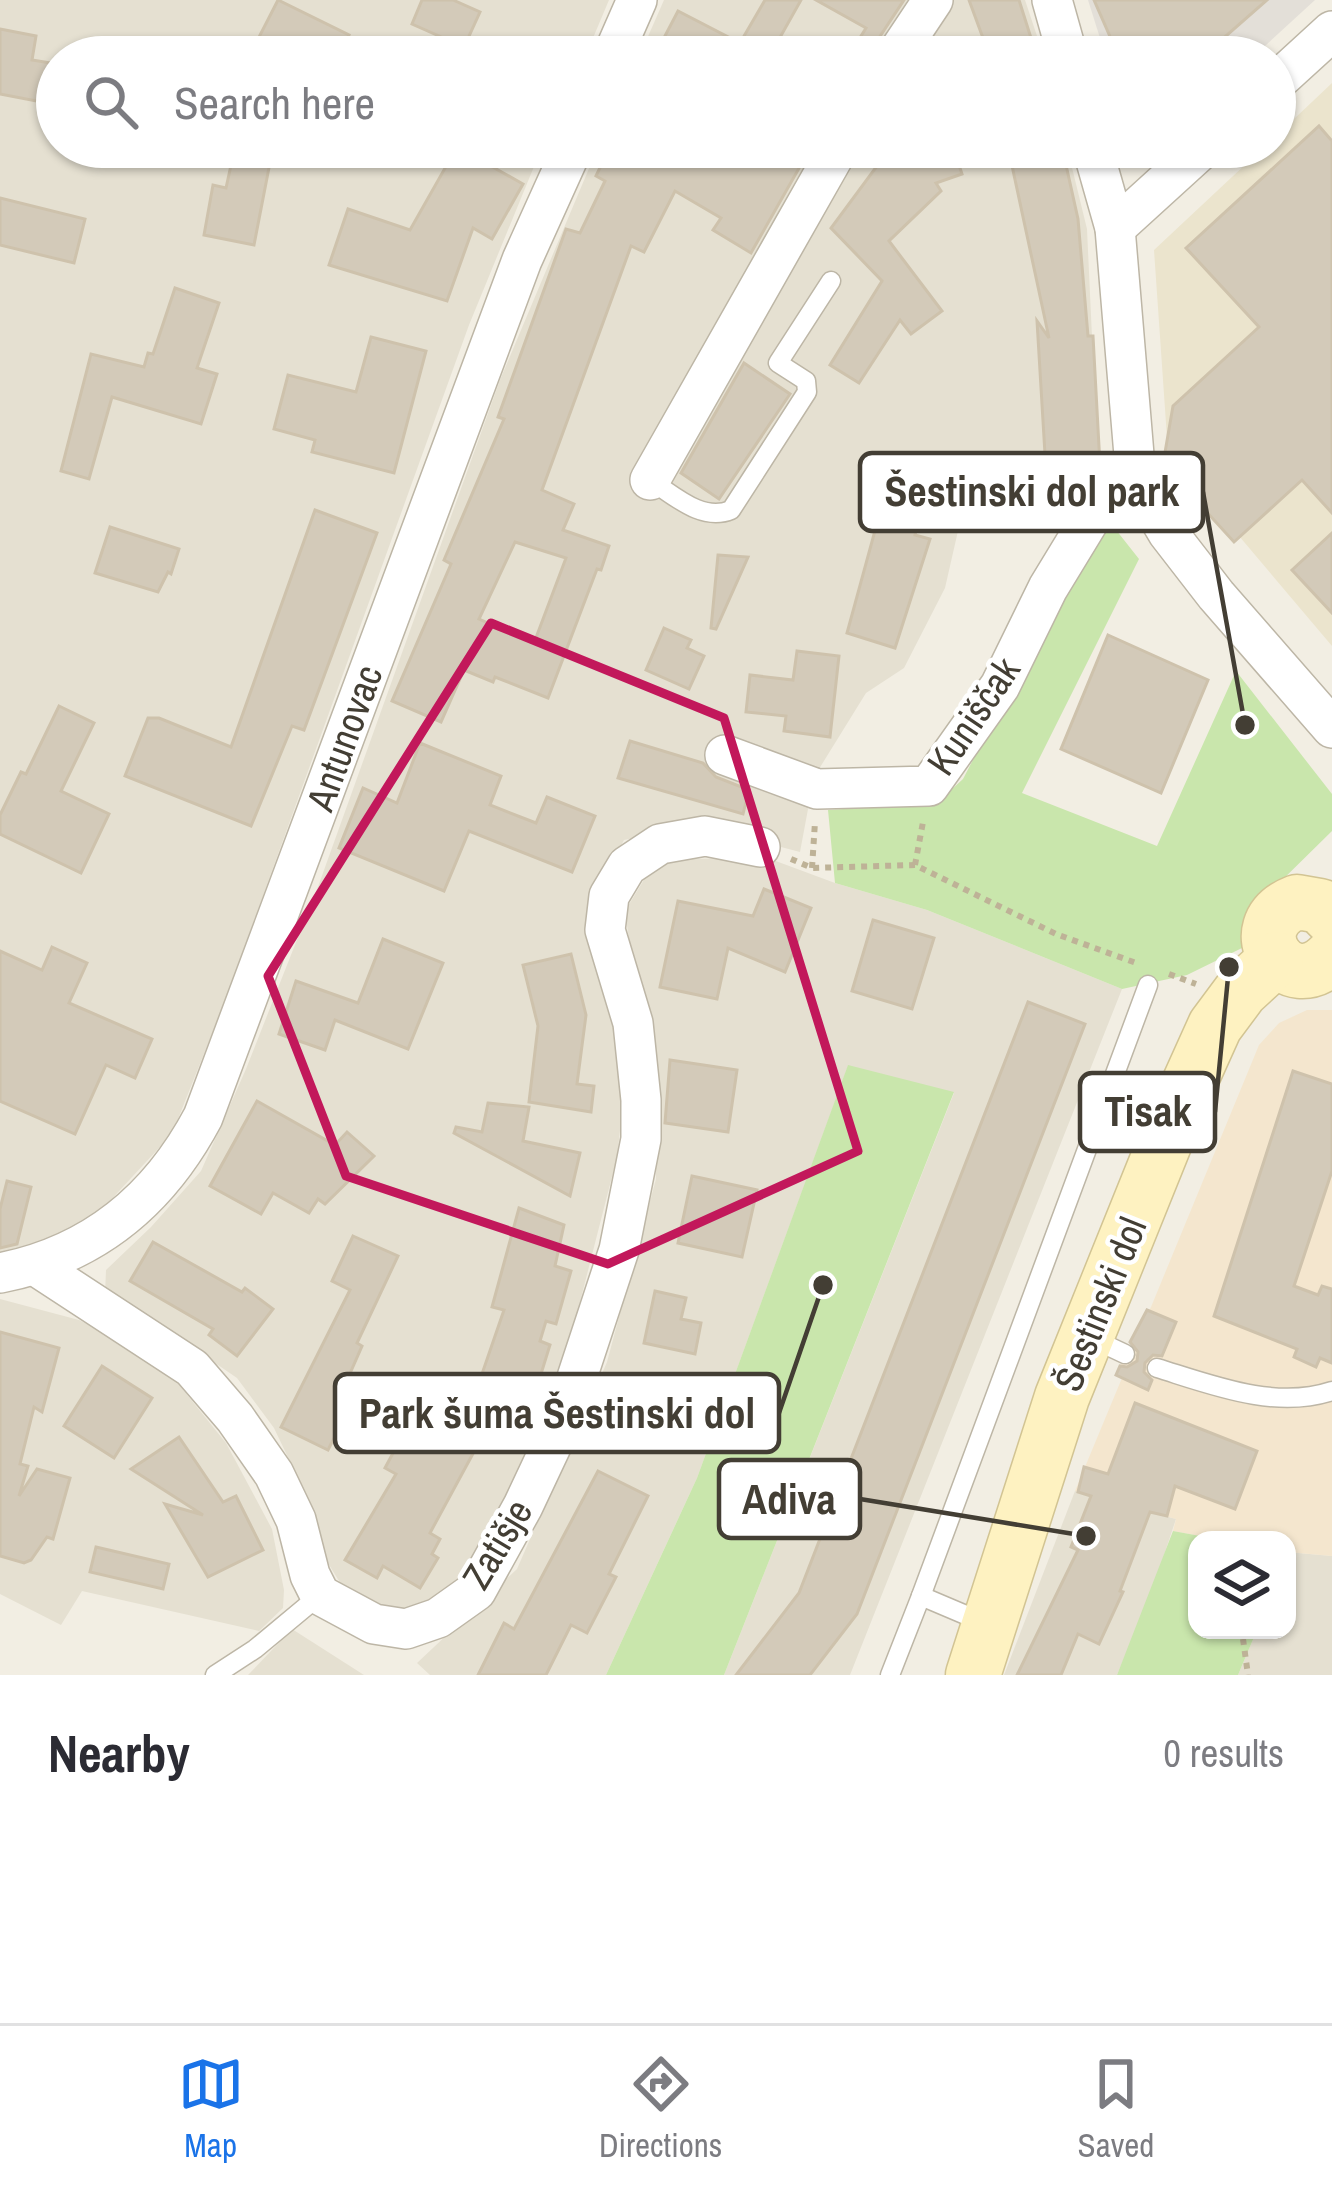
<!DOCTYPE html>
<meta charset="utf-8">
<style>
body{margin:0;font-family:"Archivo Narrow",sans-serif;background:#f7f7f7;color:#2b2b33}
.controls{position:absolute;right:36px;bottom:36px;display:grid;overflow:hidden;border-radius:24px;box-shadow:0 3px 9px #0004}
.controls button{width:108px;height:108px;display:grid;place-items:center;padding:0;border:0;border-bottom:3px solid #e1e1e2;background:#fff;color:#2b2b33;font:60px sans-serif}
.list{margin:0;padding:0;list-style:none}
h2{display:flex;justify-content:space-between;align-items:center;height:156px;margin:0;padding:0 48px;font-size:51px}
h2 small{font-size:39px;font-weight:400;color:#7c7c81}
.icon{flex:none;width:66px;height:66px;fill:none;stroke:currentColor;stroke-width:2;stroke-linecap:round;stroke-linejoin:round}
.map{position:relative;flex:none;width:1332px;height:1675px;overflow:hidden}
.search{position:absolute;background:#fff;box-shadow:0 3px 9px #0004;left:36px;right:36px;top:36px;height:132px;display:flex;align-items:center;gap:30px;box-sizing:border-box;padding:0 42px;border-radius:66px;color:#7c7c81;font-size:45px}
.sheet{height:348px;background:#fff}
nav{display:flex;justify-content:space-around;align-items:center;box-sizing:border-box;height:168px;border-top:3px solid #e1e1e2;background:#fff;font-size:33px;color:#7c7c81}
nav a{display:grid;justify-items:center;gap:6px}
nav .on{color:#1a73e8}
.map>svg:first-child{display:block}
.residential{fill:#e5e0d1}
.commercial{fill:#f4e6ce}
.industrial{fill:#e3dfd8}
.education{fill:#ebe4cd}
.green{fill:#c9e6ac}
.building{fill:#d3cab9;stroke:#cec2ac;stroke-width:3;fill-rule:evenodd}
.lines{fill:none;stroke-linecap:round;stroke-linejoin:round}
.lane-casing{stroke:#bdb6a6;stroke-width:21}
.street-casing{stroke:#bdb6a6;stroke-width:42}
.secondary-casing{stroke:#d2c493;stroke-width:57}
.path{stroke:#beb297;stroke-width:6;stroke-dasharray:6 6;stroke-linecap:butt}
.lane{stroke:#fff;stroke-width:18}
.street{stroke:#fff;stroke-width:39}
.secondary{stroke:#fef2c1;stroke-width:54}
.marked{fill:none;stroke:#c2185b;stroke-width:9;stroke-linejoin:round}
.labels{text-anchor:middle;stroke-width:9;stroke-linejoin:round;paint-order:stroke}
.street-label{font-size:39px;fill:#433e34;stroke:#fff}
.leader{fill:none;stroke:#433e34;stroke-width:4.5}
.callout-dot{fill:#433e34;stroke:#fff;stroke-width:4.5}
.callout{fill:#fff;stroke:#433e34;stroke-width:4.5}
.callout-label{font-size:42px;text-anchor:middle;font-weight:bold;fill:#433e34}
</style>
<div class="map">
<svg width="1332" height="1675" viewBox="0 0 1332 1675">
<rect width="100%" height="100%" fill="#f2eee3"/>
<g class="residential">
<path d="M0,0H609L585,57H57V147H542L469,325L225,1001L172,1134L94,1218L29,1251L0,1256Z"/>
<path d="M664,0H1025L1044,57H639Z"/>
<path d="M598,147H1067L1087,229L1100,510L1063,523L968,487L945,588L904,668L866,693L814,777L800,852L698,825L624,840L605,876L590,948L612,1021L624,1095L617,1157L557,1392L514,1495L457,1587L421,1609L373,1608L342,1586L325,1558L305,1493L274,1428L237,1378L164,1328L105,1294L106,1270L151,1227L201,1171L246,1069L319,884L500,380Z"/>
<path d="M765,857L835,883L927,910L1122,989L850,1675H724L954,1093L848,1066L697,1478L606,1675H430L417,1663L517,1569L607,1362L656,1179L654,1052L634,975L625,911L656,860Z"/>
<path d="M0,1299L79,1320L159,1360L226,1443L272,1529L284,1590L283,1608L259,1631L82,1591L61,1625L0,1594Z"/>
<path d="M1075,1491L1176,1519L1151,1594L1117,1675H1004Z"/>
<path d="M1287,1552L1332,1556V1675H1238L1257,1630H1287Z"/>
<path d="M292,1629L364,1675H248Z"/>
</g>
<path class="commercial" d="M1307,1010H1332V1556L1287,1552V1540H1222L1173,1531L1176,1519L1075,1491L1122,1378L1116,1375L1118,1370L1151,1307L1259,1045L1279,1023Z"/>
<path class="industrial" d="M1088,0H1315L1253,57H1106Z"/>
<path class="education" d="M1332,83V646L1168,452L1154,250L1264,147H1275V137Z"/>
<g class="green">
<path d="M1109,521L1139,559L1022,793L1157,846L1236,671L1332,794V831L1269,893L1242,948L1187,975L1122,989L927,910L835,883L828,810L937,803L963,779L1046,620Z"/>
<path d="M848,1065L954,1092L724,1675H606L697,1478Z"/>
<path d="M1173,1531L1222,1540H1197V1630H1257L1238,1675H1117Z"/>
</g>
<g class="building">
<path d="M278,0L349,35L338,57H292L258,39Z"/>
<path d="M422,0H453L480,12L464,47L412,24Z"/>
<path d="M765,0H801L769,57H654L678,11L740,43Z"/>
<path d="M816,0H904L875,44L871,57H848L866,28Z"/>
<path d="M969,0H1019L1037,57H990Z"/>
<path d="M1094,0H1267L1202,57H1119Z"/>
<path d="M0,29L36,36L32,60L57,64V105L0,94Z"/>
<path d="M1319,126L1332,141V513L1302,480L1234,542L1163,464L1173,406L1259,327L1186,248Z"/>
<path d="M235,147H273L254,245L204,235L213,185L226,188Z"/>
<path d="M457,147L523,184L492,239L473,228L447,301L329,265L348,209L410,230Z"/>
<path d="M610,147H811L751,253L713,230L721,218L675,191L644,252L631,246L542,490L574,504L563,530L609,546L601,570L597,569L548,698L495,677L493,682L464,670L441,722L392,701L451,564L444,560L504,419L498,417L566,229L580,233L605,181L596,176ZM515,542L566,558L534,643L479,619Z"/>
<path d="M915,147H953L962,174L936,183L941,191L889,241L942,311L911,334L900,320L859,383L830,365L882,281L831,228L880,162V154Z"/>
<path d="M1008,147H1062L1078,219L1088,336H1093L1100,465L1092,486L1070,507L1016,485L1025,462L1046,471L1037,321L1049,338Z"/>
<path d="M0,198L85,219L74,263L0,245Z"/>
<path d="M175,288L219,303L197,368L217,374L201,424L112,397L89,479L61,471L91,354L144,367L148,353L153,354Z"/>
<path d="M371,337L426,351L394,473L312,452L315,440L274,429L288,375L356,392Z"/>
<path d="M744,363L790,394L719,499L681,473Z"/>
<path d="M885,494L923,504L915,535L930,539L895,648L847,633Z"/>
<path d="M315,510L377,533L304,730L292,726L251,826L125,776L148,718H159L231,747Z"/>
<path d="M110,527L179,549L171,574L168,572L158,592L95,573Z"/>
<path d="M1332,533V613L1292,570Z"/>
<path d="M718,555L748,557L716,629L711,628Z"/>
<path d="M664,628L691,640L687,648L704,656L689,689L646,670Z"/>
<path d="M1108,635L1208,680L1161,793L1061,749Z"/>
<path d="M797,651L839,656L830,737L784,731L786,716L746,712L750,675L793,680Z"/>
<path d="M59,706L94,723L61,791L109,814L81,873L0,834V815L21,772L26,774Z"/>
<path d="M630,741L703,763L716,777L749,790L743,814L618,778Z"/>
<path d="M420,743L501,776L490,805L536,823L547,797L595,816L572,872L469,831L444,891L339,848L363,788L397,803Z"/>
<path d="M764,889L811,908L785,972L728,948L717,999L660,987L678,901L753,916Z"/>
<path d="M873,920L934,938L912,1009L852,991Z"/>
<path d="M383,939L443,963L408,1049L335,1020L325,1050L279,1034L296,981L358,1003Z"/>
<path d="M52,947L87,963L69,1003L152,1039L135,1078L106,1065L75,1134L0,1101V951L42,970Z"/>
<path d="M571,954L586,1015L577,1084L594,1086L591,1112L529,1102L538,1026L523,965Z"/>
<path d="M1028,1002L1085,1024L857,1614L810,1675H736L799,1593Z"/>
<path d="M670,1060L737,1070L728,1132L665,1123Z"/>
<path d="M1293,1071L1332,1084V1171L1294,1286L1318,1295L1322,1286L1332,1289V1363L1320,1358L1316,1367L1294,1357L1297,1349L1214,1316Z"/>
<path d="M257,1101L335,1145L347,1132L374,1156L325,1204L318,1199L309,1213L273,1193L261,1214L210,1186Z"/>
<path d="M488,1103L529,1107L523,1141L580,1153L570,1196L454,1133L456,1127L482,1132Z"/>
<path d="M692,1176L757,1190L742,1257L678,1243Z"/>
<path d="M7,1181L31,1187L17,1244L0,1248V1209Z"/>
<path d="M519,1208L564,1225L555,1266L571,1271L556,1324L546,1321L540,1341L550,1345L527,1419L473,1400L504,1310L492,1307Z"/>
<path d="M353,1236L398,1256L357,1343L362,1346L348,1378L361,1385L328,1450L281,1427L350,1290L332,1281Z"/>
<path d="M153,1242L242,1292L245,1288L273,1309L237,1356L209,1335L213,1329L130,1281Z"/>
<path d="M655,1291L686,1298L681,1319L701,1323L695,1354L644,1343Z"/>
<path d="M1147,1310L1176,1322L1162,1356L1153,1355L1145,1363L1144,1372L1152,1380L1148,1390L1116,1375L1120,1366L1127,1367L1137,1361L1138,1352L1130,1342Z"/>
<path d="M0,1332L59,1348L42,1412L34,1407L20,1464L28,1466L19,1496L37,1469L70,1478L53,1539L47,1537L31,1560L24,1563L0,1556Z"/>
<path d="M102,1366L152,1398L114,1458L64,1426Z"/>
<path d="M1135,1403L1257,1451L1235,1509L1175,1486L1167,1516L1150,1512L1120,1591L1123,1592L1099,1644L1078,1634L1061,1675H1017L1078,1550L1071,1547L1091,1496L1078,1492L1084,1467L1108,1474Z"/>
<path d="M414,1414L476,1448L430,1533L440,1539L432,1554L438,1558L420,1588L383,1566L377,1578L345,1560L396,1474L385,1468Z"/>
<path d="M179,1437L223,1502L236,1496L263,1550L208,1577L165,1504L203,1515L131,1469Z"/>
<path d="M598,1471L648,1496L609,1574L616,1577L587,1633L571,1625L546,1675H478L504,1623L514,1629Z"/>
<path d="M96,1547L169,1564L163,1589L90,1572Z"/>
</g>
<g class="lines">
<g class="lane-casing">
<g id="lane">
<path d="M650,480C675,496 702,522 731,510L807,392L806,381L778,363L831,281"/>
<path d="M1091,1338L1125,1354"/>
<path d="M1157,1368C1212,1385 1275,1410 1332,1391"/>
<path d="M921,1596L1148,985"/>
<path d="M215,1675L255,1649L320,1595"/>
<path d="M890,1675L921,1596L987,1624"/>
</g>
</g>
<g class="street-casing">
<g id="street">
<path d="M1052,0L1068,57"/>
<path d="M612,57L637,0"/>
<path d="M895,57L933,0"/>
<path d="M1275,83L1332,31"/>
<path d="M1092,147L1115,228L1136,479L1168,533L1216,595L1332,728"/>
<path d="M1115,228L1204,147"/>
<path d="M650,480L839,147"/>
<path d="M725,755L817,789L929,786L1000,686L1048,588L1090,519L1136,479"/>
<path d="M36,1266L192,1368L235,1418L274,1474L296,1520L310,1575L320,1595L374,1624L406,1629L438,1618L476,1591L523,1506L562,1423L619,1250L641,1139V1100L633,1023L605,930L609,896L627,866L660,844L705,836L760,847"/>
<path d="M0,1273C93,1255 159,1200 203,1117L522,260L573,147"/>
</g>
</g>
<g class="secondary-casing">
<g id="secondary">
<path d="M1332,918L1320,906L1297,902C1235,926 1288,1003 1332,956"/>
<path d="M973,1675L1062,1397L1183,1097L1215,1026L1241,991L1276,959"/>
</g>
</g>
<g class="path">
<path d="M791,859L812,868L915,865L1056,934L1139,964"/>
<path d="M915,865L923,822"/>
<path d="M812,868L815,822"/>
<path d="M1169,974L1196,984"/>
<path d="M1243,1639L1248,1675"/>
</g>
<use href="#lane" class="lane"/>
<use href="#street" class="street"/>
<use href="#secondary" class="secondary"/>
</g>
<path class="marked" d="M491,623L724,718L858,1151L608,1264L346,1176L268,976Z"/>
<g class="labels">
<g class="street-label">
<text transform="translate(973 716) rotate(-56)" y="14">Kuniščak</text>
<text transform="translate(344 738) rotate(-70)" y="14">Antunovac</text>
<text transform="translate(1100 1304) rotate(-68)" y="14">Šestinski dol</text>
<text transform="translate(497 1544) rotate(-59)" y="14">Zatišje</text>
</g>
</g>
<path class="leader" d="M1245 725L1203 492M1229 967L1215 1112M823 1285L779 1413M1086 1536L860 1499"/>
<g class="callout-dot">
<circle cx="1245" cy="725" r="12"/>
<circle cx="1229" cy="967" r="12"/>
<circle cx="823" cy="1285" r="12"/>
<circle cx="1086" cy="1536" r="12"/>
</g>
<g class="callout">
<rect x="860" y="453" width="343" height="78" rx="12"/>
<rect x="1080" y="1073" width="135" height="78" rx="12"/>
<rect x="335" y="1374" width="444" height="78" rx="12"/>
<rect x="719" y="1460" width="141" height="78" rx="12"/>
</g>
<g class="callout-label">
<text x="1032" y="506">Šestinski dol park</text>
<text x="1148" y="1126">Tisak</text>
<text x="557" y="1428">Park šuma Šestinski dol</text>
<text x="789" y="1514">Adiva</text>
</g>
</svg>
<div class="controls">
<button><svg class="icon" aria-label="layers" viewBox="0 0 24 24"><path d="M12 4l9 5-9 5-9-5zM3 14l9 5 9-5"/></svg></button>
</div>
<div class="search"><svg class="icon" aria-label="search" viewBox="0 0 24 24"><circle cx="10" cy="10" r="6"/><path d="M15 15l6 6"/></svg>Search here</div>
</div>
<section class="sheet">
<h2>Nearby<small>0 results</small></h2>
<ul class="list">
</ul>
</section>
<nav>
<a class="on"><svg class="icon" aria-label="map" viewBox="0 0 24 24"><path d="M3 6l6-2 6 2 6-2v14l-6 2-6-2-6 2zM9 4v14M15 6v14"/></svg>Map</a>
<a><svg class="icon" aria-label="directions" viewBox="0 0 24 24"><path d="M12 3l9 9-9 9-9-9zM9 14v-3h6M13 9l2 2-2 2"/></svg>Directions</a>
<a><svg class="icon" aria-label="saved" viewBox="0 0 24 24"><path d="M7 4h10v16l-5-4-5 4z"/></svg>Saved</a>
</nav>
